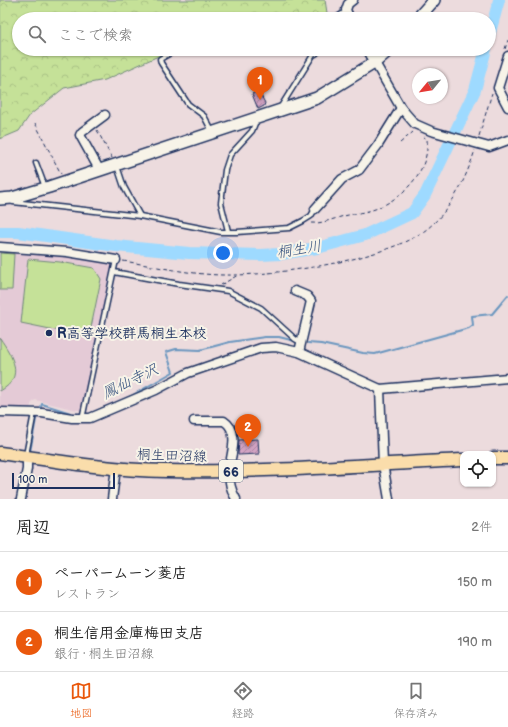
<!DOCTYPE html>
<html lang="ja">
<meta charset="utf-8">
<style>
body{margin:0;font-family:"Balsamiq Sans","Klee One",sans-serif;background:#f2f2f2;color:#222}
.controls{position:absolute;right:12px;bottom:12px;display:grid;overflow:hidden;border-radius:8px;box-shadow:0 1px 3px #0004}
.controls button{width:36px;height:36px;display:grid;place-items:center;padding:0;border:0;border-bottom:1px solid #e0e0e0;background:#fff;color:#222;font:20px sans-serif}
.compass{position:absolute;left:412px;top:68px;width:36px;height:36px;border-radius:50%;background:#fff;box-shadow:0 1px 3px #0004;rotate:240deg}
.scale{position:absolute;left:12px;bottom:10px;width:103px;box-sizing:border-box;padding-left:4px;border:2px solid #1b2f5e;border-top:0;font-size:11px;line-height:14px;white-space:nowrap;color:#1b2f5e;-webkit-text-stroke:3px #f7f3e8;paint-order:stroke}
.you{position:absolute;left:223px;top:253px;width:14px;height:14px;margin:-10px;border:3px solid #fff;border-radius:50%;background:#1a73e8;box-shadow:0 0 0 6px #1a73e833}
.badge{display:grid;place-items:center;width:26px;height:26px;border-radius:50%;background:#ea580c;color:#fff;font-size:13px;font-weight:700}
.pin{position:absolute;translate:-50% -33px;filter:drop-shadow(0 1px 2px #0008)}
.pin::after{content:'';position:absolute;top:21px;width:14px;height:12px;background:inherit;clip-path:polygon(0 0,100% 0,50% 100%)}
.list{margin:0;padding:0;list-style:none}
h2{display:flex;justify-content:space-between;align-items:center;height:52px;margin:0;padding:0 16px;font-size:17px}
h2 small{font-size:13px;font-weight:400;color:#767676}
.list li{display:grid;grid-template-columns:26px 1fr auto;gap:12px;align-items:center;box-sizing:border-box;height:60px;padding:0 16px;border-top:1px solid #e0e0e0}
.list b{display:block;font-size:15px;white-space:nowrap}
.list p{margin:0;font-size:13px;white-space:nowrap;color:#767676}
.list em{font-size:13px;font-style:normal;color:#767676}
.icon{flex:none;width:22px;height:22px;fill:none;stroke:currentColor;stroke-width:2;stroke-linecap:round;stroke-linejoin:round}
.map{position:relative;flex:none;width:508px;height:499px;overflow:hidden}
.search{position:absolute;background:#fff;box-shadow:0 1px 3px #0004;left:12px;right:12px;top:12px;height:44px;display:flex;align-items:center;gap:10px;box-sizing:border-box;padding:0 14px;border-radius:22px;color:#767676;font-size:15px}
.sheet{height:172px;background:#fff}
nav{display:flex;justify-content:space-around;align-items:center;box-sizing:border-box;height:56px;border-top:1px solid #e0e0e0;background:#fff;font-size:11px;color:#767676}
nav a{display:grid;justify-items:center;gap:2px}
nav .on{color:#ea580c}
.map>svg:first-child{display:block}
.built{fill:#e4cad6}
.green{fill:#c5e198;stroke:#70887b}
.forest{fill:url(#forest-crowns);stroke:#70887b}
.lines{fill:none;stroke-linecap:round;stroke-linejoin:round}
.stream{stroke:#6a96bf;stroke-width:2}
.river{stroke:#9edaff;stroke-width:12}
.building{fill:url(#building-hatch);stroke:#1b2f5e}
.lane-casing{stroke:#1b2f5e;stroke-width:7}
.street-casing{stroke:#1b2f5e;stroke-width:11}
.secondary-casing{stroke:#1b2f5e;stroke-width:14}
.primary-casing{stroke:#1b2f5e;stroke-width:15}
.path{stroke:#1b2f5e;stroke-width:1;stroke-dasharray:4 3;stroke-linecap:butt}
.lane{stroke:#f7f3e8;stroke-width:4}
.street{stroke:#f7f3e8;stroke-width:8}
.secondary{stroke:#f7f3e8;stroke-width:11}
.primary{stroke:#faddab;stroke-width:12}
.poi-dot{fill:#1b2f5e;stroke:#f7f3e8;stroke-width:1.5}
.labels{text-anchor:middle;stroke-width:4;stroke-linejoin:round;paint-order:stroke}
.shield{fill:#f7f3e8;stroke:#5d6a87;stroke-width:1}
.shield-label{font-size:13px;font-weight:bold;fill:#1b2f5e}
.poi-label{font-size:14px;font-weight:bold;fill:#1b2f5e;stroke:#f7f3e8;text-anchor:start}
.street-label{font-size:14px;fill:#1b2f5e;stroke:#f7f3e8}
.water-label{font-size:15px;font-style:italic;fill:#35517e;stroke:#f7f3e8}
</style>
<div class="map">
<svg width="508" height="499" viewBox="0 0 508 499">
<defs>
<pattern id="forest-crowns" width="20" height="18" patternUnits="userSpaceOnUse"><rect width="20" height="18" fill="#c5e198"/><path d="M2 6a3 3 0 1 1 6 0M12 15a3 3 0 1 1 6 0" fill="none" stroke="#a9c185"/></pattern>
<pattern id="building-hatch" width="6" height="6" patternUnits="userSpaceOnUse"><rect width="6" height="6" fill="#d3a4c4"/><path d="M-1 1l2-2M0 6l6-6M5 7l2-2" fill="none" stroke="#aa86a2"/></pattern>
</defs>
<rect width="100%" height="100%" fill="#ecdbdd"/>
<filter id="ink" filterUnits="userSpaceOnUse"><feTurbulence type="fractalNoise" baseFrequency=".025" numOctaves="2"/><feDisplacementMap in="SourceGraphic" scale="8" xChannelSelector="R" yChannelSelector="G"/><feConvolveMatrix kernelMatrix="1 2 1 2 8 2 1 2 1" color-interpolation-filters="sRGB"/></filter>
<g filter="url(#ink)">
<path class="built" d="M0,251L58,254L111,263L112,266L81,411L35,400L31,404L30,411L0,409Z"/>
<g class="green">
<path d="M0,253L14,254L12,290H0Z"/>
<path d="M28,259L60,262L94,268L101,279L89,337L21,323Z"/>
<path d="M0,338C12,356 26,377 0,391Z"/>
</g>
<path class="forest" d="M0,0H325L328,19H19V49H174L105,80L64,88L30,115L19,131L0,139Z"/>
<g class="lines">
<g class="stream">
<path d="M308,343L321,344L363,353L375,354L469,328L473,325L472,316L492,314L508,295"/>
<path d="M41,407L42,404L77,415"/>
<path d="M105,408L131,396L173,372L166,352L176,349L200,350L230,342L265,337H279L295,341"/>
<path d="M30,452L36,419"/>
<path d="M25,499L30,475"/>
</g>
<g class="river">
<path d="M489,36L499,0"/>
<path d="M0,232H18L116,246L189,253L260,255L281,254L317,248L365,235L412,213L425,195L475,90L486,49"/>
</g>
</g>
<g class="building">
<path d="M258,90L265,103L264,106L258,109L252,94Z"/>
<path d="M258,439L259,454L238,455L239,440Z"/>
</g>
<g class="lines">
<g class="lane-casing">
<g id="lane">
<path d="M185,49L174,51L160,59L161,63L188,104L204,116L213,133"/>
<path d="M280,108L315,52"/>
<path d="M36,163L45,187"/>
<path d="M117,166L124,187L140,216"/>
<path d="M13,202L140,216L221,232H237L289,228L303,221L311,216L315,209"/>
<path d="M228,231L221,203L225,170L230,155L252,131L256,121"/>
<path d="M114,272L179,284L228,291L261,308L295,339L302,343"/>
<path d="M82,419L116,260"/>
<path d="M26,455L34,413"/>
</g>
</g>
<g class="street-casing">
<g id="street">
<path d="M338,19L347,13"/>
<path d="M350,19L346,10L348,4L353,0"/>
<path d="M367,49L401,108L415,124L431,131L489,147L508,140"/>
<path d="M315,52L317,49"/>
<path d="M508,56L498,88L508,107"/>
<path d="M100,171L80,135L82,132L105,115"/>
<path d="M315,209L342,179L359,170L378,145L401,108"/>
<path d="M0,247L67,252L116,260"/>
<path d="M295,291L307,296L311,301L299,352"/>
<path d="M380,389L383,464L389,499"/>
<path d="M0,412L42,413L72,418H90L156,390L188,373L261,348L276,347L299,352L380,389L508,378"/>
<path d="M194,421H224C241,432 230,456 229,471C229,481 231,491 236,499"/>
<path d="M21,499L27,469V457"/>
<path d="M112,499L116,468"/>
</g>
</g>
<g class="secondary-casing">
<g id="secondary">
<path d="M417,19L434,0"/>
<path d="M0,199L12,198L49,187L317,98L374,63L390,49"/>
</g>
</g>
<g class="primary-casing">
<g id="primary">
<path d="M0,453C55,461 110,470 166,471C265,473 364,465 463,460"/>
<path d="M493,458H508"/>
</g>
</g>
<g class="path">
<path d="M505,49L508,40"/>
<path d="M35,123L61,174"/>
<path d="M97,130L112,158"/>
<path d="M479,136L492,93"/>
<path d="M400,143L413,132"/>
<path d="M311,223C321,224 333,219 344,216C356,213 371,212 382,206C407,194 430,168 427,139L424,137"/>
<path d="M123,261C156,266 191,275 225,275C275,276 387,260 427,229C451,210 466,179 475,150"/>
<path d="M221,285L238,275"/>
</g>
<use href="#lane" class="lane"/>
<use href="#street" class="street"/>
<use href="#secondary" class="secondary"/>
<use href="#primary" class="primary"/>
</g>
</g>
<circle class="poi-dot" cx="49" cy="333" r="4"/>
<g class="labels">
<rect class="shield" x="219" y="460" width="24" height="22" rx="3"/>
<g class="shield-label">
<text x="231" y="476">66</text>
</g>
<g class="poi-label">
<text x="57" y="338">R高等学校群馬桐生本校</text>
</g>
<g class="street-label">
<text transform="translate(172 455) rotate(2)" y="5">桐生田沼線</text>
</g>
<g class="water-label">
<text transform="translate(299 249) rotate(-9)" y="5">桐生川</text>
<text transform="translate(130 381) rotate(-26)" y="5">鳳仙寺沢</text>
</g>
</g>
</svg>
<div class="controls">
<button><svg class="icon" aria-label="locate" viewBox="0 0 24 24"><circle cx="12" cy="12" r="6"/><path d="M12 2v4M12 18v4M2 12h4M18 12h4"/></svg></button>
</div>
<svg class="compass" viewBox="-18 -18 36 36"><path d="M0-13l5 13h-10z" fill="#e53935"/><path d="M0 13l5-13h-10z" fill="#767676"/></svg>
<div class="scale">100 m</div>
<div class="you"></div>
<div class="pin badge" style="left:260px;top:100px">1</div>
<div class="pin badge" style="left:248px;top:447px">2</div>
<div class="search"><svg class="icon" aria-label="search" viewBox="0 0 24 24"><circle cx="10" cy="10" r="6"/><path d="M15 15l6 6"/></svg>ここで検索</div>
</div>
<section class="sheet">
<h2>周辺<small>2件</small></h2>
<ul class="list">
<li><span class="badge">1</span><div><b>ペーパームーン菱店</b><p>レストラン</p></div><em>150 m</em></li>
<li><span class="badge">2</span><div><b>桐生信用金庫梅田支店</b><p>銀行 · 桐生田沼線</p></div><em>190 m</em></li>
</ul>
</section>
<nav>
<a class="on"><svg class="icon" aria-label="map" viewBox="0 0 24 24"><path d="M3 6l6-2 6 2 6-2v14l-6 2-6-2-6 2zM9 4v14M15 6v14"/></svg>地図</a>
<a><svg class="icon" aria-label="directions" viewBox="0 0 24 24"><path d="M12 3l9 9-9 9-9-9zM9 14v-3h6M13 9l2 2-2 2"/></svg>経路</a>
<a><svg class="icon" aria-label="saved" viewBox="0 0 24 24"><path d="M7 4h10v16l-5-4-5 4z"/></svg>保存済み</a>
</nav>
